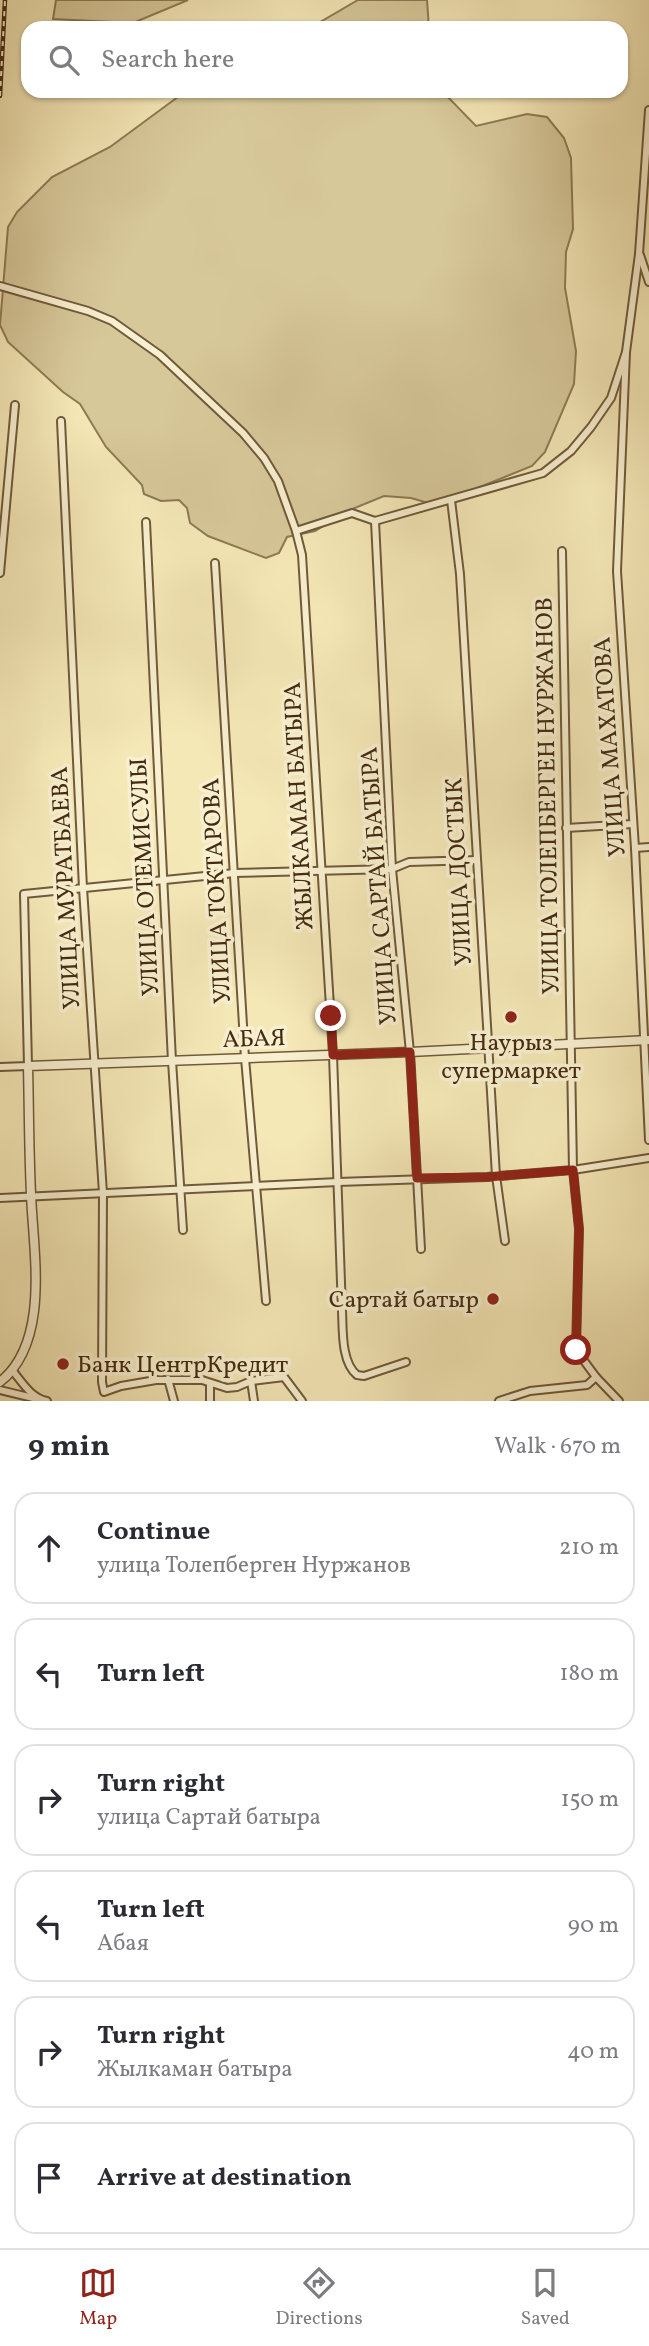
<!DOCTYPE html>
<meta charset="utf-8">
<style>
body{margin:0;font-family:Vollkorn,serif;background:#f7f7f7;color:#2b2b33}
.stop{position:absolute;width:21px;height:21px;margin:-16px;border:5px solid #8f2418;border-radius:50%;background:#fff}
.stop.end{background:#8f2418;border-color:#fff;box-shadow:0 2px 7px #0008}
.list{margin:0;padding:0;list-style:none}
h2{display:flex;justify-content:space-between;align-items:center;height:91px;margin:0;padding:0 28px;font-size:30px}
h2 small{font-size:23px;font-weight:400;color:#7c7c81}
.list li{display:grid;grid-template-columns:46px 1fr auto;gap:21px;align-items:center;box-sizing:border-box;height:112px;margin:0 14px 14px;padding:0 14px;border:2px solid #e1e1e2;border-radius:21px}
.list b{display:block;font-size:26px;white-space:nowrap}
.list p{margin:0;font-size:23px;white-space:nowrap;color:#7c7c81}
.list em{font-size:23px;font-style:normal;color:#7c7c81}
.icon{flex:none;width:38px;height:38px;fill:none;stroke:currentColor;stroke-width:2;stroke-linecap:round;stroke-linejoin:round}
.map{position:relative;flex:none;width:649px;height:1401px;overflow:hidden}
.search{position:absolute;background:#fff;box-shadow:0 2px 5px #0004;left:21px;right:21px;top:21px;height:77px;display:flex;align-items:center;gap:18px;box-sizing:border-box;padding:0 24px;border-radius:21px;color:#7c7c81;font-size:26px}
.sheet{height:847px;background:#fff}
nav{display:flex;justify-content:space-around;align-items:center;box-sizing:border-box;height:98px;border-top:2px solid #e1e1e2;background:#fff;font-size:19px;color:#7c7c81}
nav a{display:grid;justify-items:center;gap:4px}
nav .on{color:#8f2418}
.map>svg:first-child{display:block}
.green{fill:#d7c89a;stroke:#8e7a54;stroke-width:2}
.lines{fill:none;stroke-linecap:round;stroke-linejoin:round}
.minor-casing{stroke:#705a39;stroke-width:10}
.tertiary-casing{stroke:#705a39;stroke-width:11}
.minor{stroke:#f8f0d0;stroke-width:6}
.tertiary{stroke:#f8f0d0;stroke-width:8}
.rail-casing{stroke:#442b0f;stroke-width:4.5}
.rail{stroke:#f8f0d0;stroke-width:2;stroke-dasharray:5;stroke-linecap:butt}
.route{stroke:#8f2418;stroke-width:9}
.poi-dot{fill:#8f2418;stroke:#f8f0d0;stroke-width:2.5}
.labels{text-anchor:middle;stroke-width:7;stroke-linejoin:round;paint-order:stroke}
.street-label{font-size:24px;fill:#442b0f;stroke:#f8f0d0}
.poi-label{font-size:24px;fill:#442b0f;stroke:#f8f0d0}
</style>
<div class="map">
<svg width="649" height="1401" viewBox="0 0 649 1401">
<rect width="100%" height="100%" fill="#f5e8b7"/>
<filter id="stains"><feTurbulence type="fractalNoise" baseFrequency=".00286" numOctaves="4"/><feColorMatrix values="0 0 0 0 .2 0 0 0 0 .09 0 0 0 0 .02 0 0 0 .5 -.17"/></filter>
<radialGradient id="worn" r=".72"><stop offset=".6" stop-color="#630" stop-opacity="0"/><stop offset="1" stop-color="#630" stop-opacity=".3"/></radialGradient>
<g class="green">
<path d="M56,0H188L133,23L53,19Z"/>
<path d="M358,0H427L429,28H310Z"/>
<path d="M186,91H442L476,126L527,114L547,117L564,138L571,158L573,229L566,252L565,288L576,351L574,384L545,452L532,466L435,505L411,498L384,496L350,510L315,531L287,537L279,553L266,558L208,536L190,523L187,508L179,500L161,501L144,494L142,485L106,447L80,404L63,392L8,342L0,325L8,227L17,212L52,177L110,147Z"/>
</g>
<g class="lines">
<g class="minor-casing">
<g id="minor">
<path d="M649,110L639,254L626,352L617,571L635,848L649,1140"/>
<path d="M640,255L649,282"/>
<path d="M0,286L88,311L112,321L160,355L243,433L264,458L278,481L296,531"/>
<path d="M61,421L83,888L103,1193L102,1382L104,1392L121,1386L156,1380H202L227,1388L237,1387L251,1381L284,1377L302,1401"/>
<path d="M451,500L460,574L496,1176L505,1241"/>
<path d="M375,521L392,869L410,1052L421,1249"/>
<path d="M146,522L172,1061L183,1230"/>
<path d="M562,551L573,1170L579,1229L576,1350L596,1377L619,1401"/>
<path d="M215,563L245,1058L266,1301"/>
<path d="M0,573L15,405"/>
<path d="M566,828L633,824"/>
<path d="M635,848L649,847"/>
<path d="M0,1067L28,1066L24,894L235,873L392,869L409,862L477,860"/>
<path d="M0,1198L338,1182L487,1177L573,1170L649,1158"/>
<path d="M406,1362L364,1376L357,1375C341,1362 343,1330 342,1311L333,1055L302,555L296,531L352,513L375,521L543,473L571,451L591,427L611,398L626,352"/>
<path d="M12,1370C22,1382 31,1398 47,1401"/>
<path d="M168,1379L174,1401"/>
<path d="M251,1381L254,1401"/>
<path d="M210,1383V1401"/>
<path d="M0,1390L37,1399"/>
<path d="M499,1401L530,1391L587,1385L596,1377"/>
</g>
</g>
<g class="tertiary-casing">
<path id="tertiary" d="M0,1382C51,1341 33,1251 31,1194C29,1152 29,1109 28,1066L410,1052L649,1040"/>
</g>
<use href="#minor" class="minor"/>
<use href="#tertiary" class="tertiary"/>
<g class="rail-casing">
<path id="rail" d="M0,96L5,0"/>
</g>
<use href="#rail" class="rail"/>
</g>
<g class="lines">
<path class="route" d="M331,1016L333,1055L410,1052L417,1178L487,1177L573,1170L579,1229L576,1350"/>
</g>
<g class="poi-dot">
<circle cx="511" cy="1017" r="7"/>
<circle cx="493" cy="1299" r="7"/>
<circle cx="63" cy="1364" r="7"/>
</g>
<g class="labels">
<g class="street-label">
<text transform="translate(609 747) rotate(-94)" y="8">УЛИЦА МАХАТОВА</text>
<text transform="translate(547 796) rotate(-91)" y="8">УЛИЦА ТОЛЕПБЕРГЕН НУРЖАНОВ</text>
<text transform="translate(298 806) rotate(-93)" y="8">ЖЫЛКАМАН БАТЫРА</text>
<text transform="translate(458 872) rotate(-93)" y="8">УЛИЦА ДОСТЫК</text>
<text transform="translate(144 877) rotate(-93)" y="8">УЛИЦА ОТЕМИСУЛЫ</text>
<text transform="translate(378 886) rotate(-94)" y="8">УЛИЦА САРТАЙ БАТЫРА</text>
<text transform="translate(65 888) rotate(-93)" y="8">УЛИЦА МУРАТБАЕВА</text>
<text transform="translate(216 891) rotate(-93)" y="8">УЛИЦА ТОКТАРОВА</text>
<text transform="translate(254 1038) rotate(-2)" y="8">АБАЯ</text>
</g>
<g class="poi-label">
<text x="511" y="1050">Наурыз<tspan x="511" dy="28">супермаркет</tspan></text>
<text x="479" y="1307" text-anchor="end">Сартай батыр</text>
<text x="77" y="1372" text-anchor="start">Банк ЦентрКредит</text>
</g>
</g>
<rect width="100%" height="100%" filter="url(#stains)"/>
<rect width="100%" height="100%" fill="url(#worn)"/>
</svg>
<div class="stop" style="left:576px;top:1350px"></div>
<div class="stop end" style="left:331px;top:1016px"></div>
<div class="search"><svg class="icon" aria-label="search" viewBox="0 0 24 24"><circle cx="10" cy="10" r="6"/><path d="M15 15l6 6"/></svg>Search here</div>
</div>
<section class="sheet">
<h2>9 min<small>Walk · 670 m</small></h2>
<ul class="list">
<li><svg class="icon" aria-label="ahead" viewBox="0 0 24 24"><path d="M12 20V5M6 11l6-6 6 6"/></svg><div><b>Continue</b><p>улица Толепберген Нуржанов</p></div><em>210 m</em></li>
<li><svg class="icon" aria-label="left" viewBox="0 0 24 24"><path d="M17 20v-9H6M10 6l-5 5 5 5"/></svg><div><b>Turn left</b></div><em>180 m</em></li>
<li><svg class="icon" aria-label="right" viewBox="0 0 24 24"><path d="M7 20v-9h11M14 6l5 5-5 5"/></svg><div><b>Turn right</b><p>улица Сартай батыра</p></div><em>150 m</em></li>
<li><svg class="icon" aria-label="left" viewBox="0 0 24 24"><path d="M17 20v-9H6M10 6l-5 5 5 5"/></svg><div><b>Turn left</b><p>Абая</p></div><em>90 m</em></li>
<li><svg class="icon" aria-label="right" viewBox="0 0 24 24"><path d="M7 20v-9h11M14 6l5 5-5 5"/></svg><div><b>Turn right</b><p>Жылкаман батыра</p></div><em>40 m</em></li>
<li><svg class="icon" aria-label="arrive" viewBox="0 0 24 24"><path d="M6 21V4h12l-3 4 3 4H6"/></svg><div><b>Arrive at destination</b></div></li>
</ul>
</section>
<nav>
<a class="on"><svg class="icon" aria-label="map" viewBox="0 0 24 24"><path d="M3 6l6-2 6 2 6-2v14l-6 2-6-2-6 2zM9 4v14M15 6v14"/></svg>Map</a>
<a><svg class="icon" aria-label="directions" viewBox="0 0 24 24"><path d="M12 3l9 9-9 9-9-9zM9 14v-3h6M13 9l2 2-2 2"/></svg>Directions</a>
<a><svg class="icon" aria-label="saved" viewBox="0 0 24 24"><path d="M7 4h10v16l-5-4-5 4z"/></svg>Saved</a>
</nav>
